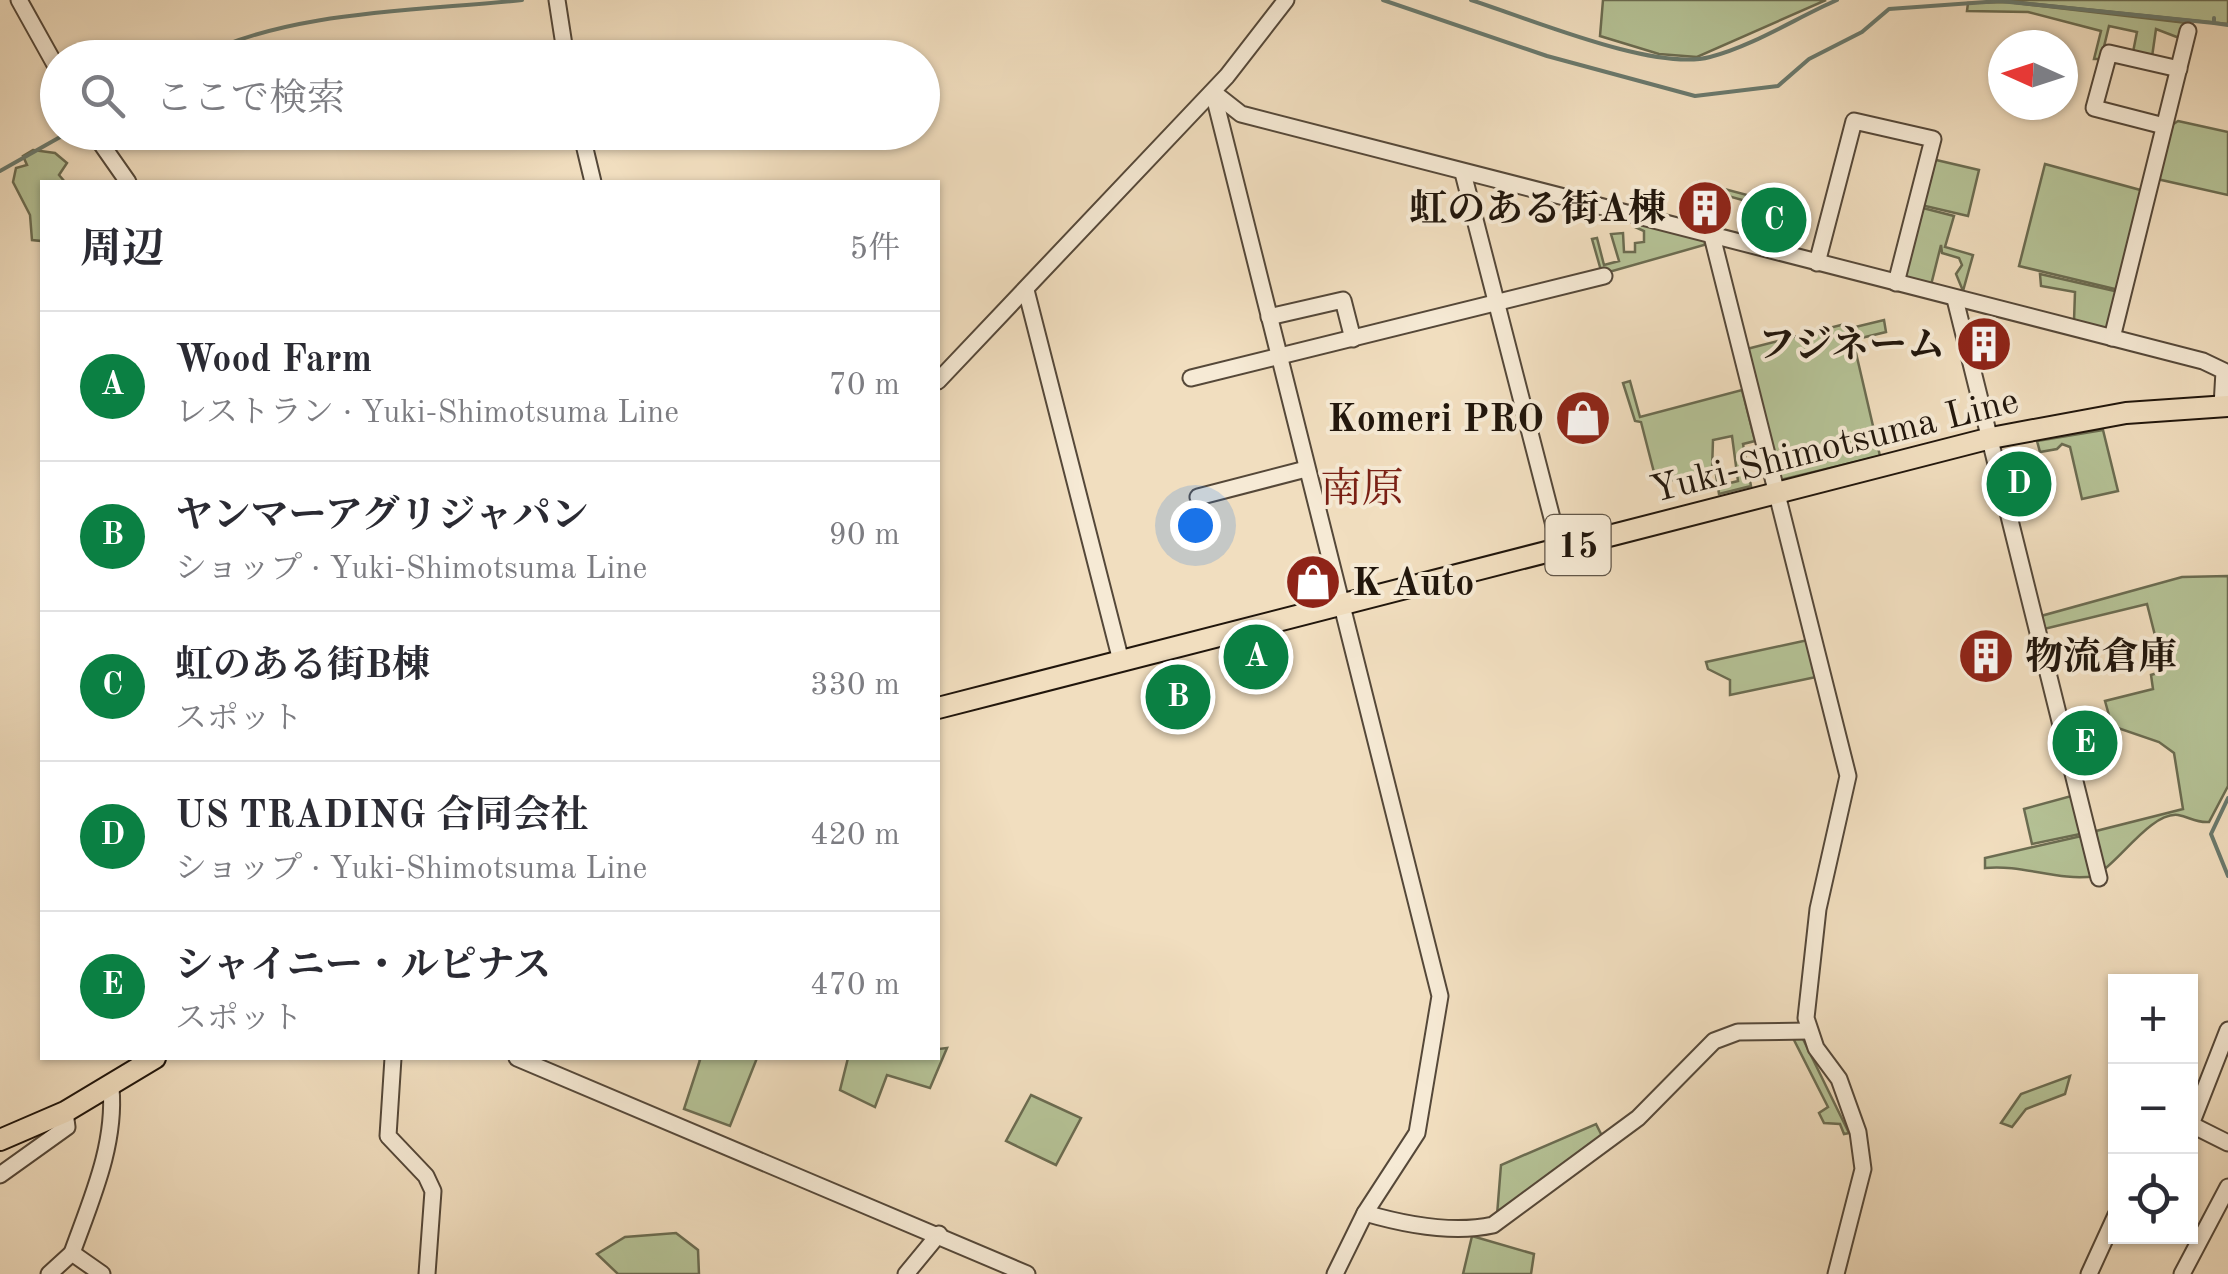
<!DOCTYPE html>
<html lang="ja">
<meta charset="utf-8">
<style>
body{margin:0;font-family:"Old Standard TT","Noto Serif JP",serif;background:#f7f7f7;color:#2b2b33}
.controls{position:absolute;right:30px;bottom:30px;display:grid;overflow:hidden;border-radius:0px;box-shadow:0 2px 8px #0004}
.controls button{width:90px;height:90px;display:grid;place-items:center;padding:0;border:0;border-bottom:2px solid #e1e1e2;background:#fff;color:#2b2b33;font:50px sans-serif}
.compass{position:absolute;left:1988px;top:30px;width:90px;height:90px;border-radius:50%;background:#fff;box-shadow:0 2px 8px #0004;rotate:273deg}
.you{position:absolute;left:1195px;top:525px;width:35px;height:35px;margin:-25px;border:8px solid #fff;border-radius:50%;background:#1a73e8;box-shadow:0 0 0 15px #1a73e833}
.badge{display:grid;place-items:center;width:65px;height:65px;border-radius:50%;background:#0b8043;color:#fff;font-size:32px;font-weight:700}
.pin{position:absolute;translate:-50% -50%;border:5px solid #fff;box-shadow:0 2px 10px #0006}
.list{margin:0;padding:0;list-style:none}
h2{display:flex;justify-content:space-between;align-items:center;height:130px;margin:0;padding:0 40px;font-size:42px}
h2 small{font-size:32px;font-weight:400;color:#7c7c81}
.list li{display:grid;grid-template-columns:65px 1fr auto;gap:30px;align-items:center;box-sizing:border-box;height:150px;padding:0 40px;border-top:2px solid #e1e1e2}
.list b{display:block;font-size:38px;white-space:nowrap}
.list p{margin:0;font-size:32px;white-space:nowrap;color:#7c7c81}
.list em{font-size:32px;font-style:normal;color:#7c7c81}
.icon{flex:none;width:55px;height:55px;fill:none;stroke:currentColor;stroke-width:2;stroke-linecap:round;stroke-linejoin:round}
.map{position:relative;flex:none;width:2228px;height:1274px;overflow:hidden}
.search{position:absolute;background:#fff;box-shadow:0 2px 8px #0004;left:40px;top:40px;width:900px;height:110px;display:flex;align-items:center;gap:25px;box-sizing:border-box;padding:0 35px;border-radius:55px;color:#7c7c81;font-size:38px}
.panel{position:absolute;background:#fff;box-shadow:0 2px 8px #0004;left:40px;top:180px;width:900px;height:880px;border-radius:0px}
.map>svg:first-child{display:block}
.green{fill:#b5c296;stroke:#6b6c51;stroke-width:2.5}
.lines{fill:none;stroke-linecap:round;stroke-linejoin:round}
.stream{stroke:#6a7a6e;stroke-width:4}
.minor-casing{stroke:#554839;stroke-width:19}
.major-casing{stroke:#21160c;stroke-width:24}
.minor{stroke:#f6ead5;stroke-width:15}
.major{stroke:#f1debf;stroke-width:20}
.labels{text-anchor:middle;stroke-width:8;stroke-linejoin:round;paint-order:stroke}
.shield{fill:#f6ead5;stroke:#615648;stroke-width:2.5}
.shield-label{font-size:35px;font-weight:bold;fill:#21160c}
.poi-label{font-size:38px;font-weight:bold;fill:#21160c;stroke:#f6ead5;text-anchor:end}
.street-label{font-size:38px;fill:#21160c;stroke:#f6ead5}
.quarter-label{font-size:42px;fill:#7a1f14;stroke:#f6ead5}
</style>
<div class="map">
<svg width="2228" height="1274" viewBox="0 0 2228 1274">
<rect width="100%" height="100%" fill="#f1debf"/>
<filter id="stains"><feTurbulence type="fractalNoise" baseFrequency=".002" numOctaves="4"/><feColorMatrix values="0 0 0 0 .2 0 0 0 0 .09 0 0 0 0 .02 0 0 0 .5 -.17"/></filter>
<radialGradient id="worn" r=".72"><stop offset=".6" stop-color="#630" stop-opacity="0"/><stop offset="1" stop-color="#630" stop-opacity=".3"/></radialGradient>
<g class="green">
<path d="M1603,0H1826L1697,57L1659,54L1600,36Z"/>
<path d="M1998,0H2228V24Z"/>
<path d="M2007,2L2187,23L2182,39L2156,29L2152,57L2133,52L2137,32L2109,26L2101,59H2094L2101,31L2028,12L1967,11L1968,3Z"/>
<path d="M2178,121L2228,132V195L2157,179L2172,125Z"/>
<path d="M33,150L55,153L67,163L59,175L65,182H42V241L32,240L30,215L13,182L16,168L27,165L23,156Z"/>
<path d="M1932,159L1979,170L1968,216L1921,205Z"/>
<path d="M2045,164L2144,191L2119,290L2019,266Z"/>
<path d="M1698,182L1800,209L1792,236L1796,215L1721,194L1710,229L1690,224Z"/>
<path d="M1919,207L1954,216L1945,247L1973,255L1963,291L1956,274L1962,265L1959,258L1942,253L1941,245L1931,285L1902,278Z"/>
<path d="M1637,221L1706,241L1704,245L1602,274L1592,239L1597,238L1604,265L1619,261L1611,234L1623,233L1624,252H1635V243L1644,242V231L1635,227Z"/>
<path d="M2040,274L2119,292L2111,330L2074,321L2075,292L2041,286Z"/>
<path d="M1884,320L1886,332L1853,340L1880,456L1776,481L1743,350L1845,324L1847,329Z"/>
<path d="M1630,381L1640,417L1742,390L1755,441L1743,444L1751,486L1719,494L1715,468L1722,485L1738,481L1732,436L1713,440L1712,470L1657,484L1641,422L1635,421L1623,383Z"/>
<path d="M2103,430L2118,491L2082,499L2070,447L2062,444L2057,449L2040,452L2037,441Z"/>
<path d="M2228,576V786L2209,822C2195,823 2190,817 2178,815C2153,812 2123,856 2102,871L2096,831L2183,809L2174,753L2159,742L2112,726L2105,701L2153,689L2151,675L2164,671L2147,604L2044,629L2041,616L2182,577Z"/>
<path d="M1808,640L1816,677L1730,695V680L1708,669L1706,662Z"/>
<path d="M2075,795L2085,833L2032,844L2024,809Z"/>
<path d="M2086,835L2096,876C2058,882 2023,864 1985,868V858Z"/>
<path d="M1802,1037L1849,1133L1844,1134L1840,1124L1824,1123L1819,1113L1828,1107L1793,1038Z"/>
<path d="M947,1048L930,1088L887,1075L875,1107L840,1090L848,1058H938V1049Z"/>
<path d="M697,1058H757L730,1126L684,1109L700,1060Z"/>
<path d="M2070,1076L2065,1094L2026,1109L2012,1127L2001,1123L2021,1094Z"/>
<path d="M1031,1095L1081,1118L1056,1165L1006,1141Z"/>
<path d="M1596,1124L1602,1136L1497,1215L1501,1165Z"/>
<path d="M676,1233L698,1250L699,1274H618L597,1254L625,1237Z"/>
<path d="M1472,1236L1534,1254L1531,1274H1463Z"/>
</g>
<g class="lines">
<g class="stream">
<path d="M1383,0L1547,56L1695,96L1778,86L1809,59L1862,32L1889,9L2000,1L2214,23"/>
<path d="M1471,0C1528,18 1655,72 1710,57C1753,46 1796,18 1837,0"/>
<path d="M2214,18V23L2228,25"/>
<path d="M196,58C288,10 419,11 522,0"/>
<path d="M0,171L69,132"/>
<path d="M2228,798L2211,834L2228,876"/>
</g>
<g class="minor-casing">
<g id="minor">
<path d="M19,0L58,70"/>
<path d="M557,0L566,58"/>
<path d="M1213,92L1440,996L1417,1133L1365,1213L1335,1274"/>
<path d="M1213,92L1241,114L2203,361L2224,371L2222,406"/>
<path d="M2164,126L2094,108L2109,53L2179,69"/>
<path d="M93,132L128,182"/>
<path d="M581,132L593,182"/>
<path d="M1463,173L1560,549"/>
<path d="M1712,236L1848,776L1818,909L1806,1018L1816,1048L1839,1079L1858,1132L1863,1169L1836,1274"/>
<path d="M1817,263L1854,121L1933,139L1896,283"/>
<path d="M1026,290L1121,661"/>
<path d="M1955,299L2099,878"/>
<path d="M1269,317L1343,300L1353,339"/>
<path d="M2112,338L2188,31"/>
<path d="M1191,378L1604,276"/>
<path d="M938,381L1227,76L1286,0"/>
<path d="M1198,497L1306,469"/>
<path d="M393,1058L388,1136L426,1176L433,1191L427,1274"/>
<path d="M517,1058L1027,1274"/>
<path d="M2192,1125L2228,1143"/>
<path d="M2190,1127L2228,1030"/>
<path d="M0,1175L67,1127L65,1112"/>
<path d="M1365,1213C1406,1225 1452,1234 1493,1225L1638,1118L1714,1041L1738,1032L1809,1031"/>
<path d="M72,1253C91,1200 116,1145 111,1088"/>
<path d="M49,1274L72,1253L102,1274"/>
<path d="M906,1274L939,1234"/>
<path d="M2089,1274L2116,1215"/>
<path d="M2182,1274L2228,1187"/>
</g>
</g>
<g class="major-casing">
<g id="major">
<path d="M938,708L1991,438L2126,413L2228,406"/>
<path d="M0,1140L65,1112L155,1058"/>
</g>
</g>
<use href="#minor" class="minor"/>
<use href="#major" class="major"/>
</g>
<defs>
<g id="building-disc" transform="scale(2.875)"><circle r="9.5" fill="#8f2418" stroke="#f6ead5"/><path d="M-4-6H4V6H1V3H-1V6H-4ZM-2.5-4.3h1.7v1.8h-1.7ZM.8-4.3h1.7v1.8H.8ZM-2.5-1h1.7V.8h-1.7ZM.8-1h1.7V.8H.8Z" fill="#fff"/></g>
<g id="shop-disc" transform="scale(2.875)"><circle r="9.5" fill="#8f2418" stroke="#f6ead5"/><path d="M-5-2.5h2.3a2.7 3.5 0 0 1 5.4 0H5L5.5 6h-11ZM-1.5-2.5h3a1.5 2.3 0 0 0-3 0Z" fill="#fff"/></g>
</defs>
<g fill-rule="evenodd">
<use href="#building-disc" x="1705" y="208"/>
<use href="#building-disc" x="1984" y="344"/>
<use href="#shop-disc" x="1583" y="418"/>
<use href="#shop-disc" x="1313" y="582"/>
<use href="#building-disc" x="1986" y="656"/>
</g>
<g class="labels">
<rect class="shield" x="1545.5" y="515" width="65" height="60" rx="8"/>
<g class="shield-label">
<text x="1578" y="557">15</text>
</g>
<g class="poi-label">
<text x="1666" y="221">虹のある街A棟</text>
<text x="1945" y="357">フジネーム</text>
<text x="1544" y="431">Komeri PRO</text>
<text x="1352" y="595" text-anchor="start">K Auto</text>
<text x="2025" y="669" text-anchor="start">物流倉庫</text>
</g>
<g class="street-label">
<text transform="translate(1834 444) rotate(-14)" y="13">Yuki-Shimotsuma Line</text>
</g>
<g class="quarter-label">
<text x="1362" y="502">南原</text>
</g>
</g>
<rect width="100%" height="100%" filter="url(#stains)"/>
<rect width="100%" height="100%" fill="url(#worn)"/>
</svg>
<div class="controls">
<button>+</button>
<button>−</button>
<button><svg class="icon" aria-label="locate" viewBox="0 0 24 24"><circle cx="12" cy="12" r="6"/><path d="M12 2v4M12 18v4M2 12h4M18 12h4"/></svg></button>
</div>
<svg class="compass" viewBox="-18 -18 36 36"><path d="M0-13l5 13h-10z" fill="#e53935"/><path d="M0 13l5-13h-10z" fill="#7c7c81"/></svg>
<div class="you"></div>
<div class="pin badge" style="left:1256px;top:657px">A</div>
<div class="pin badge" style="left:1178px;top:697px">B</div>
<div class="pin badge" style="left:1774px;top:220px">C</div>
<div class="pin badge" style="left:2019px;top:484px">D</div>
<div class="pin badge" style="left:2085px;top:743px">E</div>
<div class="search"><svg class="icon" aria-label="search" viewBox="0 0 24 24"><circle cx="10" cy="10" r="6"/><path d="M15 15l6 6"/></svg>ここで検索</div>
<section class="panel">
<h2>周辺<small>5件</small></h2>
<ul class="list">
<li><span class="badge">A</span><div><b>Wood Farm</b><p>レストラン · Yuki-Shimotsuma Line</p></div><em>70 m</em></li>
<li><span class="badge">B</span><div><b>ヤンマーアグリジャパン</b><p>ショップ · Yuki-Shimotsuma Line</p></div><em>90 m</em></li>
<li><span class="badge">C</span><div><b>虹のある街B棟</b><p>スポット</p></div><em>330 m</em></li>
<li><span class="badge">D</span><div><b>US TRADING 合同会社</b><p>ショップ · Yuki-Shimotsuma Line</p></div><em>420 m</em></li>
<li><span class="badge">E</span><div><b>シャイニー・ルピナス</b><p>スポット</p></div><em>470 m</em></li>
</ul>
</section>
</div>
